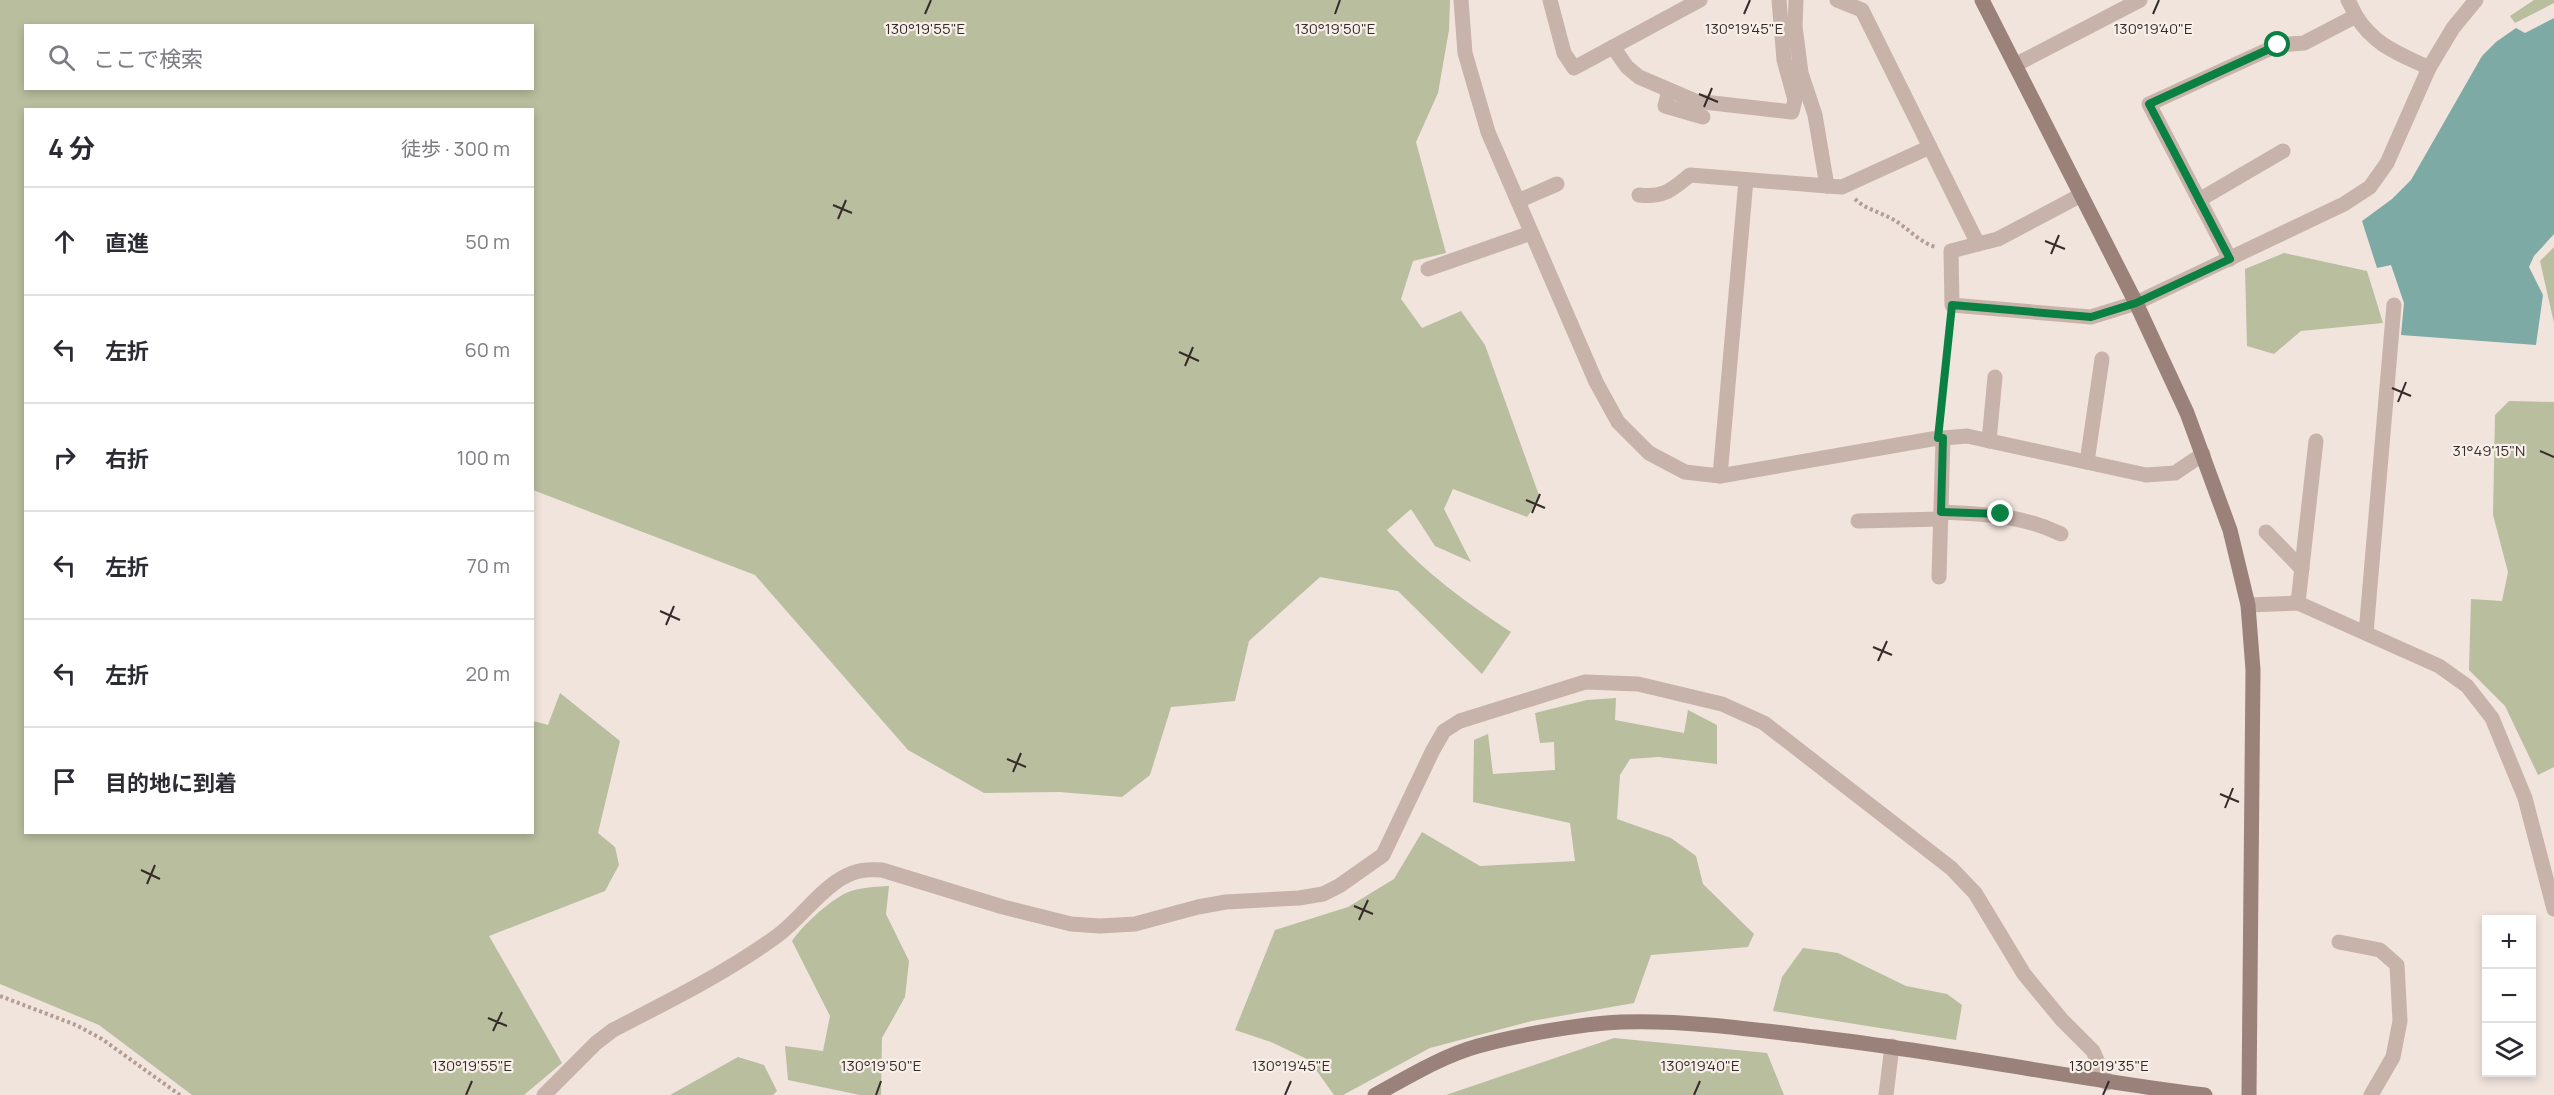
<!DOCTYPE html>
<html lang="ja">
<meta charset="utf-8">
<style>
body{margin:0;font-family:Manrope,"Noto Sans JP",sans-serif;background:#f2f2f3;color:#2b2b33}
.controls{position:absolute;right:18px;bottom:18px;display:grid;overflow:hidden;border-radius:0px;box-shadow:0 3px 9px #0003}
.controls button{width:54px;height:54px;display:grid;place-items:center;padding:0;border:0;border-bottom:2px solid #e1e1e2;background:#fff;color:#2b2b33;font:30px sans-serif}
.stop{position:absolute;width:18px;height:18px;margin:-14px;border:4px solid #0b8043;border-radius:50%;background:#fff}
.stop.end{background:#0b8043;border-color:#fff;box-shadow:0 2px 6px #0008}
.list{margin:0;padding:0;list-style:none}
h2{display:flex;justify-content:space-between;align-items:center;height:78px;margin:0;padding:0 24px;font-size:26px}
h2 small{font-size:20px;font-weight:400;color:#7c7c81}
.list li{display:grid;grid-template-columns:39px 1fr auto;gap:18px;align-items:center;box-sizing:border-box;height:108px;padding:0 24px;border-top:2px solid #e1e1e2}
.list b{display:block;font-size:22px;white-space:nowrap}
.list em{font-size:20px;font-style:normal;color:#7c7c81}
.icon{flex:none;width:33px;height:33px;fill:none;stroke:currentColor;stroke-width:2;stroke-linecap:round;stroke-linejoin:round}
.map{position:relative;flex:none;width:2554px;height:1095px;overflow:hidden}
.search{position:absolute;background:#fff;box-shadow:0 3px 9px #0003;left:24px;top:24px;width:510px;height:66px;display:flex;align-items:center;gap:15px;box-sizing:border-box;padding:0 21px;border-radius:0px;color:#7c7c81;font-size:22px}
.panel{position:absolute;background:#fff;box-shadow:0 3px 9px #0003;left:24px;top:108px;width:510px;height:726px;border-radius:0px}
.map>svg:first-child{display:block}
.green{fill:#b8be9e;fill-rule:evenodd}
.water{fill:#7eaaa6}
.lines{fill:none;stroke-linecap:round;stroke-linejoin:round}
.path{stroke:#b39d94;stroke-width:4;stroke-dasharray:3 3;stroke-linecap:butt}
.street{stroke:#c7b3aa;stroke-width:15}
.secondary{stroke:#9a827b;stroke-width:15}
.route{stroke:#0b8043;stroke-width:8}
.ticks{fill:none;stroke:#352b29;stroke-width:2}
.ticks-label{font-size:15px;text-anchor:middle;fill:#352b29;stroke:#f8efe9;stroke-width:4.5;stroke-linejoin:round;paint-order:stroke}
</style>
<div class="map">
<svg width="2554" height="1095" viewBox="0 0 2554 1095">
<rect width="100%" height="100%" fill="#f0e4dd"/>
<g class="green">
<path d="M0,0H1450L1449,30L1438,93L1416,142L1446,253L1413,261L1401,299L1422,328L1461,311L1485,345L1540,498L1527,517L1453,489L1444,509L1471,562L1435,546L1411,509L1387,530C1425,573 1464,601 1511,632L1482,674L1398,591L1320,577L1249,641L1235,701L1171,707L1150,775L1122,797L1059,792L984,793L908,750L755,575L533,490L532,110H26V832H532L533,721L548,725L560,693L620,741L598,833L615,847L619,865L605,891L489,936L562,1063L524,1095H192L99,1025L0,984ZM26,26H532V88H26Z"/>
<path d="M2534,0H2554V3L2515,23L2510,16Z"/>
<path d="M2554,247V323L2540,261Z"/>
<path d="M2284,253L2367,271L2383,323L2301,331L2274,354L2247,346L2245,269Z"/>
<path d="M2509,401L2554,402V767L2538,775L2505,706L2469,670L2471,599L2502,601L2508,572L2493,515L2495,415Z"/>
<path d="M1616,698L1615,720L1684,733L1688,710L1717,725V764L1659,757L1630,759L1620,775L1617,819L1671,838L1696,856L1703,884L1754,934L1748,947L1651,955L1634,1003L1532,1021L1430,1048L1343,1095H1334L1309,1060L1271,1042L1235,1030L1275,930L1348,907L1394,879L1422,832L1480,866L1575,861L1570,823L1473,802L1474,740L1488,734L1493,774L1555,770L1554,742L1540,743L1535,713L1587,700Z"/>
<path d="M889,886L886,914L909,961L905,997L882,1038L881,1095H860L788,1080L785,1046L823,1051L830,1016L792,941C803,925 828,902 846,893C860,887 874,887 889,886Z"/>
<path d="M1803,948L1838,953L1906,986L1947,994L1962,1005L1956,1040L1773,1011L1782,977Z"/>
<path d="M1614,1038L1767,1053L1784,1095H1446Z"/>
<path d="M738,1057L764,1065L777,1091L773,1095H670Z"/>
</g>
<path class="water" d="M2554,18V234L2534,256L2529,267L2543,295L2536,345L2401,335L2404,303L2391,265L2377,268L2362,221L2392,199L2411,180L2482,56L2496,42L2516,28L2525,33Z"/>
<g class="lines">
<g class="path">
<path d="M1855,199C1866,210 1881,212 1894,220C1908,228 1920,243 1936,247"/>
<path d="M1940,422L1951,319"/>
<path d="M0,996L76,1025L102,1039L180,1095"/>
</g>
<g class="street">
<path d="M1461,0L1465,53L1488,132L1596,382L1618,422L1649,453L1685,472L1720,476L1932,439L1967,436L2146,475L2175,473L2203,454"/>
<path d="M1550,0L1564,53L1574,68L1700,0"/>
<path d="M1796,0L1795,26L1801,73L1815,115L1827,186L1842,187L1930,147"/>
<path d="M1837,0L1862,10L1978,244L1998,239L2081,195"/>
<path d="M2356,16C2375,46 2398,53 2429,68"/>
<path d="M1613,47L1627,67L1639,77L1695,101L1792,112L1795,100L1784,60L1779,0"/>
<path d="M2015,65L2140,0"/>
<path d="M1669,90L1665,106L1703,117"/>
<path d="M1639,195C1664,198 1671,190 1690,175L1827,186"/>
<path d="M2199,200L2283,151"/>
<path d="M1518,201L1557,184"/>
<path d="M1978,244L1951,251L1952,305L2091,317L2136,303L2344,204L2370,187L2387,163L2429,68L2453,28L2476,0"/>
<path d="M2230,259L2149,104L2278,45L2304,43L2356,16L2348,0"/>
<path d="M1428,269L1531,233"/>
<path d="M1989,441L1995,377"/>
<path d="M2087,462L2102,359"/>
<path d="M1720,476L1746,180"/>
<path d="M1941,512C1984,514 2022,515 2061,534"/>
<path d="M1858,521L1941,519"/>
<path d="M2266,532L2302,569"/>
<path d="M1939,577L1943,438"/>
<path d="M2298,603L2316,441"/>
<path d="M2248,605L2298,603L2439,666L2467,686L2492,718L2525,798L2554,909"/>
<path d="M2366,633L2394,305"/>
<path d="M2339,942L2380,950L2397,965L2400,1021L2393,1057L2371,1095"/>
<path d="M544,1095L596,1043L613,1030C669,1001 726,973 777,936C800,919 818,892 842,878C856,870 866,869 882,870L1003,907L1071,924L1100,926L1135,924L1198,907L1226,902L1299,898L1323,894L1339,886L1383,855L1433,750L1444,731L1460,721L1585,682L1638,684L1722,704L1764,723L1951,868L1975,893L2024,974L2062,1020L2093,1051L2107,1083"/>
<path d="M1886,1095L1892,1046"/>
</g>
<g class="secondary">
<path d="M1982,0L2136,303L2187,413L2230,530L2248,605L2253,670L2249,1095"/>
<path d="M1375,1095C1408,1077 1442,1056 1478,1046C1517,1035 1580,1024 1621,1022C1685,1020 1751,1029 1815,1037C1946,1052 2074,1079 2205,1095"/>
</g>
</g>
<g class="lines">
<path class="route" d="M2001,514L1941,512L1943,438H1938L1952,305L2091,317L2136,303L2230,259L2149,104L2278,45"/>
</g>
<path class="ticks" d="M925,14L931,0M1335,14L1340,0M1744,14L1750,0M2153,14L2159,0M1699,94L1718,102M1704,107L1712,88M833,205L852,213M838,219L846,200M2045,241L2065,249M2051,254L2059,235M1179,352L1199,361M1185,366L1193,347M2392,388L2411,396M2398,402L2406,382M2540,451L2554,457M1526,500L1545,508M1532,513L1540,494M660,611L680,620M666,625L674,606M1873,647L1892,655M1878,661L1887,641M1007,759L1026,767M1013,772L1021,753M2220,794L2239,802M2225,808L2233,788M141,870L160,879M147,884L155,865M1354,906L1373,914M1359,920L1368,900M488,1018L507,1026M493,1031L502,1012M466,1095L472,1081M876,1095L881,1081M1285,1095L1291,1081M1694,1095L1700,1081M2103,1095L2109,1081"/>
<g class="ticks-label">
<text x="925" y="34">130°19'55"E</text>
<text x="1744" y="34">130°19'45"E</text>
<text x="2153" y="34">130°19'40"E</text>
<text x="1335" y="34">130°19'50"E</text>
<text x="2489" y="456">31°49'15"N</text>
<text x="472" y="1071">130°19'55"E</text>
<text x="881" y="1071">130°19'50"E</text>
<text x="1291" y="1071">130°19'45"E</text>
<text x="1700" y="1071">130°19'40"E</text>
<text x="2109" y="1071">130°19'35"E</text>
</g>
</svg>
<div class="controls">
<button>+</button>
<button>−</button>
<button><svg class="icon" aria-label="layers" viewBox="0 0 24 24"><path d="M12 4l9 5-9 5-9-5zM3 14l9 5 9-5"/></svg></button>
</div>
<div class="stop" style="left:2278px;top:45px"></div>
<div class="stop end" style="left:2001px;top:514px"></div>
<div class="search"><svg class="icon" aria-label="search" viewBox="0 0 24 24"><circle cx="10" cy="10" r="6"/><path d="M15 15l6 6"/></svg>ここで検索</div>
<section class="panel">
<h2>4 分<small>徒歩 · 300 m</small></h2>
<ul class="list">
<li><svg class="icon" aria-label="ahead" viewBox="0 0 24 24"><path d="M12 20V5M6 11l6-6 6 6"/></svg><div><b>直進</b></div><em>50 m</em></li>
<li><svg class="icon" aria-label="left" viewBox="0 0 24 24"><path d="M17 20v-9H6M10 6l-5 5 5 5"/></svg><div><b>左折</b></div><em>60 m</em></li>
<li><svg class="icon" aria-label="right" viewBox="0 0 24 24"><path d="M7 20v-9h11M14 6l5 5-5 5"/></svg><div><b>右折</b></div><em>100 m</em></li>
<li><svg class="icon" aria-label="left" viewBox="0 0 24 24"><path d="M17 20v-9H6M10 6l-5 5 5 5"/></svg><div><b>左折</b></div><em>70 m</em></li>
<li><svg class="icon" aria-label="left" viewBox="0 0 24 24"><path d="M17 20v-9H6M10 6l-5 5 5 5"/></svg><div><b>左折</b></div><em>20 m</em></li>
<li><svg class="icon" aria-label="arrive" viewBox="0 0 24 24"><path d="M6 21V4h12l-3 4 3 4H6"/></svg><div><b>目的地に到着</b></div></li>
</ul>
</section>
</div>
